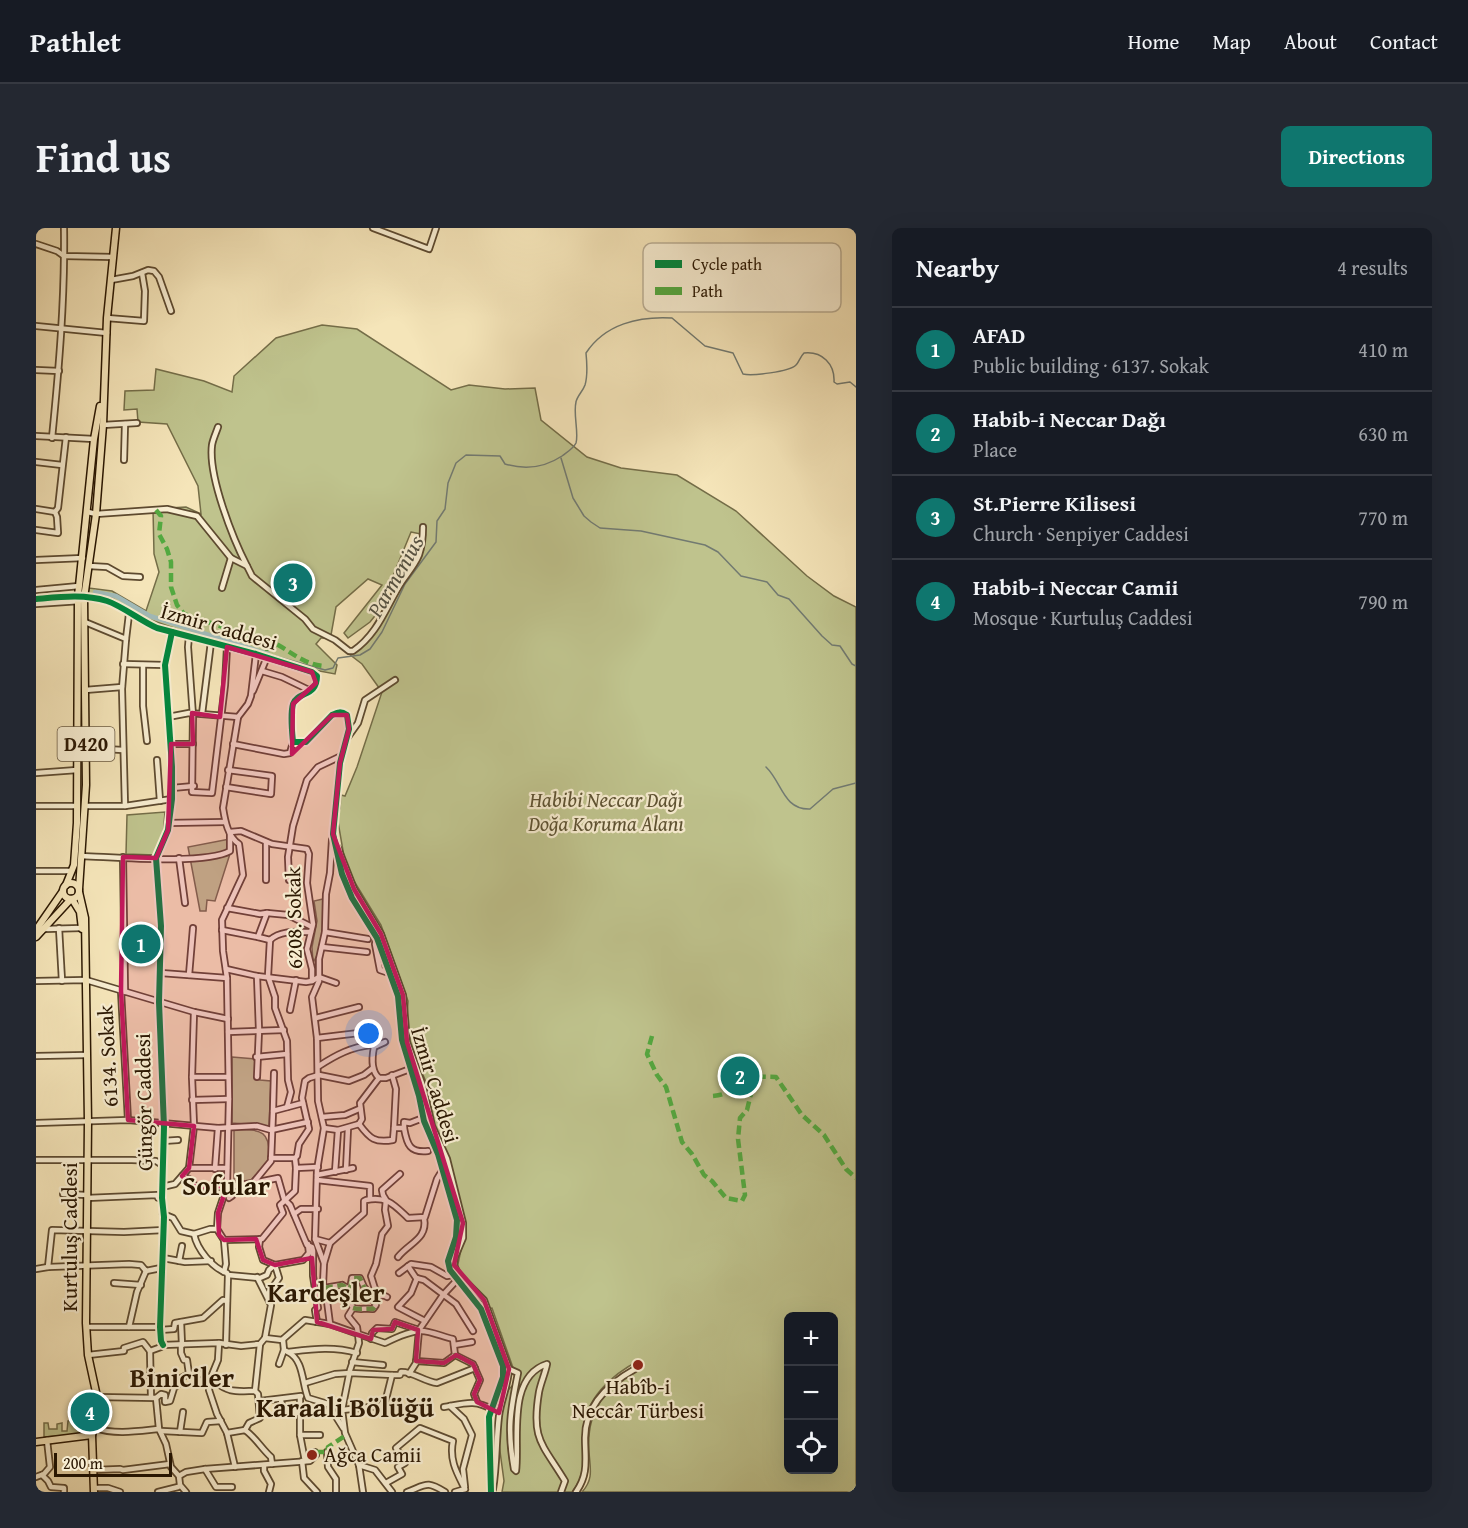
<!DOCTYPE html>
<meta charset="utf-8">
<style>
body{margin:0;font-family:"Gentium Book Plus",serif;background:#242831;color:#f1f3f6}
.controls{position:absolute;right:18px;bottom:18px;display:grid;overflow:hidden;border-radius:9px;box-shadow:0 6px 24px #0002}
.controls button{width:54px;height:54px;display:grid;place-items:center;padding:0;border:0;border-bottom:2px solid #363941;background:#171b24;color:#f1f3f6;font:30px sans-serif}
.scale{position:absolute;left:18px;bottom:15px;width:118px;box-sizing:border-box;padding-left:6px;border:3px solid #2a1702;border-top:0;font-size:16px;line-height:21px;white-space:nowrap;color:#2a1702;-webkit-text-stroke:4px #f8eed2;paint-order:stroke}
.you{position:absolute;left:333px;top:806px;width:21px;height:21px;margin:-15px;border:4px solid #fff;border-radius:50%;background:#1a73e8;box-shadow:0 0 0 9px #1a73e833}
.badge{display:grid;place-items:center;width:39px;height:39px;border-radius:50%;background:#0f766e;color:#fff;font-size:20px;font-weight:700}
.pin{position:absolute;translate:-50% -50%;border:3px solid #fff;box-shadow:0 2px 6px #0006}
.list{margin:0;padding:0;list-style:none}
h2{display:flex;justify-content:space-between;align-items:center;height:78px;margin:0;padding:0 24px;font-size:26px}
h2 small{font-size:20px;font-weight:400;color:#9ea1a6}
.list li{display:grid;grid-template-columns:39px 1fr auto;gap:18px;align-items:center;box-sizing:border-box;height:84px;padding:0 24px;border-top:2px solid #363941}
.list b{display:block;font-size:22px;white-space:nowrap}
.list p{margin:0;font-size:20px;white-space:nowrap;color:#9ea1a6}
.list em{font-size:20px;font-style:normal;color:#9ea1a6}
.icon{flex:none;width:33px;height:33px;fill:none;stroke:currentColor;stroke-width:2;stroke-linecap:round;stroke-linejoin:round}
.map{position:relative;flex:none;width:820px;height:1264px;overflow:hidden;border-radius:9px}
header{display:flex;align-items:center;gap:36px;box-sizing:border-box;height:84px;padding:0 30px;background:#171b24;border-bottom:2px solid #363941}
header strong{font-size:28px}
nav{display:flex;gap:33px;margin-inline-start:auto;font-size:21px}
.intro{display:flex;align-items:center;justify-content:space-between;box-sizing:border-box;height:144px;padding:0 36px}
h1{margin:0;font-size:42px}
.button{padding:15px 27px;border-radius:9px;background:#0f766e;color:#fff;font-size:21px;font-weight:700}
main{display:flex;gap:36px;padding:0 36px}
aside{flex:1;background:#171b24;border-radius:9px;box-shadow:0 6px 24px #0002}
.map>svg:first-child{display:block}
.green{fill:#bfc38d;stroke:#746d48;stroke-width:1.5;fill-rule:evenodd}
.lines{fill:none;stroke-linecap:round;stroke-linejoin:round}
.stream{stroke:#727a71;stroke-width:1.5}
.canal{stroke:#a2bcbb;stroke-width:4.5}
.minor-casing{stroke:#5d4a30;stroke-width:8}
.major-casing{stroke:#2a1702;stroke-width:9}
.minor{stroke:#f8eed2;stroke-width:4.5}
.major{stroke:#f5e5b9;stroke-width:6}
.quiet{stroke:#53a940;stroke-width:4.5;stroke-dasharray:9 4.5;stroke-linecap:butt}
.cycleway-casing{stroke:#f8eed2;stroke-width:10}
.cycleway{stroke:#00873e;stroke-width:6}
.marked{fill:#c2185b;fill-opacity:0.2;stroke:#c2185b;stroke-width:4.5;stroke-linejoin:round}
.poi-dot{fill:#8f2418;stroke:#f8eed2;stroke-width:2}
.labels{text-anchor:middle;stroke-width:4.5;stroke-linejoin:round;paint-order:stroke}
.shield{fill:#f8eed2;stroke:#685840;stroke-width:1.5}
.shield-label{font-size:20px;font-weight:bold;fill:#2a1702}
.street-label{font-size:21px;fill:#2a1702;stroke:#f8eed2}
.park-label{font-size:21px;font-style:italic;fill:#5e5333;stroke:#f8eed2}
.poi-label{font-size:21px;fill:#2a1702;stroke:#f8eed2}
.water-label{font-size:22px;font-style:italic;fill:#545143;stroke:#f8eed2}
.district-label{font-size:27px;font-weight:bold;fill:#2a1702;stroke:#f8eed2}
.key{fill:#f8eed2;stroke:#baae94;stroke-width:1.5}
.key-label{font-size:16px;fill:#2a1702}
</style>
<header>
<strong>Pathlet</strong>
<nav><a>Home</a><a>Map</a><a>About</a><a>Contact</a></nav>
</header>
<div class="intro"><h1>Find us</h1><a class="button">Directions</a></div>
<main>
<div class="map">
<svg width="820" height="1264" viewBox="0 0 820 1264">
<rect width="100%" height="100%" fill="#f5e5b9"/>
<filter id="stains"><feTurbulence type="fractalNoise" baseFrequency=".00333" numOctaves="4"/><feColorMatrix values="0 0 0 0 .2 0 0 0 0 .09 0 0 0 0 .02 0 0 0 .5 -.17"/></filter>
<radialGradient id="worn" r=".72"><stop offset=".6" stop-color="#630" stop-opacity="0"/><stop offset="1" stop-color="#630" stop-opacity=".3"/></radialGradient>
<g class="green">
<path d="M286,97L321,101L415,162L433,157L469,161L499,160L505,192L551,229L585,240L641,247L700,283L771,348L798,368L820,379V1264H546C558,1251 554,1240 553,1224C550,1180 570,1159 607,1139L604,1132C575,1147 548,1171 547,1206C547,1230 552,1243 536,1264H466L468,1253L463,1216L466,1168L476,1158L482,1154L456,1080L449,1081L433,1057L420,1045L430,999L394,894L393,861L370,807L372,773L345,697L310,640L301,588L304,580L305,567L309,568L321,539L346,464L326,436L292,410H285L280,416L301,437L299,446L273,441L155,406L109,390L76,370L52,366L53,360L76,363L110,383L123,344L118,326L117,281L150,279L165,286L162,258L131,196L102,194L101,181L88,182L89,163L118,162L120,141L168,153L196,164L198,148L240,110ZM375,304L385,306L382,318L358,359L339,398L321,422L316,423L295,407L300,379L332,351L346,357L308,405L312,410L334,394L342,384ZM752,1088H798V1242H752Z"/>
<path d="M129,584L127,609L120,627L90,626L91,587Z"/>
<path d="M199,610L179,673L171,672L170,683H164L152,619Z"/>
<path d="M287,671C289,693 289,715 277,735L276,719L281,693L278,673Z"/>
<path d="M196,829L221,831L224,852L235,853L233,898L196,895Z"/>
<path d="M198,901C226,902 235,902 233,933L214,953H198Z"/>
<path d="M32,1193H55L56,1205L8,1209V1195H12L13,1201H21V1196L26,1195V1203H31Z"/>
</g>
<g class="lines">
<g class="stream">
<path d="M525,230L537,270L548,288L555,294L564,300L605,303L669,317L682,324L705,348L731,354L742,367L753,371L786,408L796,417L804,418L816,436L820,438"/>
<path d="M0,364L35,361"/>
<path d="M232,426L289,442L297,440L302,430L324,427L334,421L346,404L369,356L400,314L401,293L409,281L412,255L420,235L430,227L464,228L469,236C489,242 508,240 526,228C531,224 537,221 540,215C543,205 537,186 540,174C541,168 547,163 549,157C552,147 551,135 550,125C569,96 603,88 636,90L669,118L697,125L707,146C716,148 753,144 760,137C763,134 764,129 768,125C786,123 799,136 798,154L801,156L814,154L820,159"/>
<path d="M730,539C746,554 747,582 774,581L797,561L820,555"/>
</g>
<path class="canal" d="M59,364L80,368L114,388L232,426"/>
<g class="minor-casing">
<g id="minor">
<path d="M337,0L393,21L400,0"/>
<path d="M0,16L21,23L28,28L77,29"/>
<path d="M75,52L97,48L112,42L118,43L123,49L135,83"/>
<path d="M71,90L108,93L109,63L106,45"/>
<path d="M0,98L71,105"/>
<path d="M0,142L23,143"/>
<path d="M67,197L101,195"/>
<path d="M182,199C180,205 177,211 176,217C172,248 197,311 211,338"/>
<path d="M0,208L58,211"/>
<path d="M16,210C23,140 29,70 28,0"/>
<path d="M88,232L89,196"/>
<path d="M0,234L26,237"/>
<path d="M0,281L19,284"/>
<path d="M52,284L60,286L131,281L161,288L195,330L211,338L216,348L269,391L277,401L299,412L313,423H317C342,406 350,379 365,355C371,346 379,337 383,327C386,318 387,309 387,299"/>
<path d="M0,302L22,305L21,289L19,284L22,280L30,209"/>
<path d="M0,332L47,330"/>
<path d="M53,338L71,339L87,348L104,349"/>
<path d="M186,360L195,330"/>
<path d="M0,362L43,358"/>
<path d="M0,371C24,369 48,366 71,373C86,378 105,393 121,400L220,426L276,444L281,448C281,469 262,463 257,476C254,486 256,503 257,514H270L296,487C302,484 305,483 311,487L313,501L304,535L297,606L306,646L316,670L341,710L362,768L366,812L383,868L388,893L402,926L421,992L420,1009L412,1033L414,1042L445,1081L467,1138V1149L453,1189L455,1264"/>
<path d="M0,376L44,373"/>
<path d="M49,394L90,411L86,461L89,578L136,571"/>
<path d="M153,408L152,419L157,488L156,564L176,565L189,457L191,419"/>
<path d="M90,411L93,386"/>
<path d="M87,436L129,437"/>
<path d="M107,437V478L111,513"/>
<path d="M226,443L246,449L275,463"/>
<path d="M49,462L86,459"/>
<path d="M217,463L231,429"/>
<path d="M166,486L175,414"/>
<path d="M132,489L153,485L202,489"/>
<path d="M312,509L322,495L329,472L359,452"/>
<path d="M135,516H157"/>
<path d="M197,516L248,526L254,525L257,514"/>
<path d="M50,520L87,522"/>
<path d="M121,532L124,573"/>
<path d="M0,545L41,542"/>
<path d="M190,559L235,566L236,548L192,542"/>
<path d="M136,560L158,558"/>
<path d="M0,578H41"/>
<path d="M49,578H89"/>
<path d="M132,595L189,594"/>
<path d="M296,612L294,645L290,666L289,704L283,731V753L276,769L281,810L282,873L288,900L281,942L279,1011L288,1035L287,1057L291,1073L294,1096L322,1106L323,1115L314,1142L306,1182L309,1205L323,1237L327,1264"/>
<path d="M230,614V652"/>
<path d="M302,620L318,661L345,706L367,767L371,814L387,858L396,898L411,931L427,995V1010L419,1029L418,1037L422,1046L448,1072L473,1141C472,1158 465,1172 463,1188C460,1213 461,1237 457,1261"/>
<path d="M46,628C78,629 169,637 194,623V604L205,603L236,616L271,621L273,626L271,655L277,696L271,721L276,741V753"/>
<path d="M87,629L89,764"/>
<path d="M143,630L149,675"/>
<path d="M0,643H36"/>
<path d="M253,652L252,629L257,598L271,552L282,539L305,528"/>
<path d="M191,680L224,686L231,685L222,709L234,712"/>
<path d="M231,685L252,687L276,699"/>
<path d="M23,700L26,753"/>
<path d="M9,701L46,700"/>
<path d="M186,702L222,709"/>
<path d="M289,704L332,711"/>
<path d="M340,710L339,716L344,742L353,745"/>
<path d="M234,712L232,748L239,769V780L251,813L252,852L255,864L251,879"/>
<path d="M234,712C245,702 261,704 275,704"/>
<path d="M286,719L331,724"/>
<path d="M190,741L221,748L270,754L276,753L283,749L300,755"/>
<path d="M125,745L191,750"/>
<path d="M153,747L157,700"/>
<path d="M0,753L50,752L158,784L192,791"/>
<path d="M85,763L92,892"/>
<path d="M254,782L260,752"/>
<path d="M280,790L323,779"/>
<path d="M192,804L248,802"/>
<path d="M281,810L331,804"/>
<path d="M338,819C336,829 335,843 343,850"/>
<path d="M0,828L51,827"/>
<path d="M220,829L251,826"/>
<path d="M283,838C300,827 315,819 335,817L338,819L349,814"/>
<path d="M356,847L360,861L358,900"/>
<path d="M156,849H192"/>
<path d="M221,849L223,802L221,748"/>
<path d="M156,872L193,871"/>
<path d="M237,883L238,845"/>
<path d="M286,889L309,887L323,881"/>
<path d="M0,895L92,892L182,900L221,898L235,902"/>
<path d="M323,896C334,911 339,915 357,912L358,900H368V894L374,895L387,890"/>
<path d="M323,896L326,891L324,875L343,850H350L374,841"/>
<path d="M288,900L302,902L323,896"/>
<path d="M368,900C371,917 374,925 392,923"/>
<path d="M235,902L272,894"/>
<path d="M127,913L142,912"/>
<path d="M235,930H259L260,940L282,939"/>
<path d="M259,930L261,928L263,916L273,901L266,870L269,853L273,850L283,847L313,853L328,847L337,840"/>
<path d="M0,932H96L120,933L126,937"/>
<path d="M153,940H191"/>
<path d="M179,941L182,900"/>
<path d="M310,942L312,900"/>
<path d="M299,944L302,902"/>
<path d="M281,947L317,940"/>
<path d="M146,948L153,951L156,956C172,965 223,954 242,950L248,971L254,977L271,1017L276,1019L277,1023V1048L282,1080L279,1082L281,1094"/>
<path d="M281,952L334,958V971"/>
<path d="M217,955L235,933L237,883L267,875"/>
<path d="M191,958L196,968L193,970"/>
<path d="M126,959L139,956L153,940L158,898L156,849L158,784"/>
<path d="M27,966L51,967"/>
<path d="M51,970L121,967L122,970H126"/>
<path d="M127,986L137,990L145,1003L158,1006C161,1021 176,1040 191,1045L192,1047L224,1050L231,1047L233,1042L239,1037L267,1032L273,1025L272,1016"/>
<path d="M258,986L265,981H282"/>
<path d="M158,1006L174,1001H181"/>
<path d="M224,1011L223,1019L227,1032L239,1037L243,1050L231,1067"/>
<path d="M279,1011L294,1015"/>
<path d="M188,1012L226,1011L247,985L244,977L259,963L260,940"/>
<path d="M362,1029C373,1015 392,1011 388,990"/>
<path d="M127,1030L149,1034L175,1033"/>
<path d="M143,1033L146,1018"/>
<path d="M288,1035L294,1015L328,985V973L330,972C352,968 358,977 372,990L389,989L401,951L407,941"/>
<path d="M372,1038L380,1050L388,1052L420,1076L437,1103"/>
<path d="M12,1039L16,1002L88,1004L128,1002"/>
<path d="M0,1041L12,1039L93,1036L105,1037L110,1043L125,1040"/>
<path d="M188,1044L190,1036L188,1012L181,1001L182,985L191,958L193,871L191,750L187,723L186,692L207,647L203,616C192,609 189,593 187,580L202,489L212,476L215,468L220,426"/>
<path d="M363,1045L375,1036L395,1039L411,1048L417,1047"/>
<path d="M221,1049L235,1077L229,1110"/>
<path d="M381,1050L375,1065L362,1079L389,1093"/>
<path d="M78,1055L105,1057"/>
<path d="M306,1057L317,1080L312,1088L321,1099L322,1106L349,1115C359,1110 374,1103 385,1103C395,1103 407,1109 417,1111L419,1127"/>
<path d="M288,1060L306,1057L314,1061L316,1050H324L328,1059L338,1072"/>
<path d="M351,1069L347,1067L345,1068L339,1061L335,1048L340,1036L346,1006L352,998L349,982L350,972L347,967L346,962L364,946"/>
<path d="M317,1080C324,1082 329,1080 337,1081L340,1077L338,1073L340,1070"/>
<path d="M145,1094L146,1117"/>
<path d="M51,1099H124"/>
<path d="M93,1099L101,1064L110,1043"/>
<path d="M124,1102L138,1101L139,1095L167,1090L187,1072L191,1073"/>
<path d="M383,1102L407,1067L421,1052"/>
<path d="M335,1111L336,1105L341,1100L356,1101L359,1094L383,1102"/>
<path d="M247,1112L248,1122L252,1124C277,1121 297,1118 321,1125"/>
<path d="M183,1115L182,1132L175,1149L173,1162L181,1186L191,1205L199,1239"/>
<path d="M127,1117L125,1113L124,1099L128,989L126,970L128,899L123,774L125,698L120,630L132,602L136,571V539L129,437L136,404"/>
<path d="M127,1117L183,1115L205,1118L224,1116L229,1110L246,1112L269,1092L294,1096"/>
<path d="M145,1117V1125L148,1132H151L153,1146"/>
<path d="M190,1117L192,1047"/>
<path d="M418,1117L436,1114"/>
<path d="M114,1123L115,1169"/>
<path d="M252,1124C268,1132 266,1156 272,1170L292,1176L307,1200"/>
<path d="M52,1127L88,1123V1120L107,1114L114,1123L125,1119L127,1117"/>
<path d="M380,1133L408,1135L419,1127L437,1136L444,1152L438,1166L441,1174"/>
<path d="M316,1134L347,1137"/>
<path d="M243,1136L248,1122"/>
<path d="M473,1141L482,1145C474,1184 471,1202 478,1241L480,1243C484,1214 470,1149 511,1136C509,1146 505,1154 503,1164C495,1212 506,1215 529,1253L525,1264"/>
<path d="M373,1146L380,1135L383,1102"/>
<path d="M269,1155L299,1146L314,1145L357,1147H364L365,1144C376,1143 389,1154 401,1155L439,1140"/>
<path d="M62,1169L120,1170L125,1166L129,1167V1174L134,1173L138,1160L143,1156L145,1150C169,1136 176,1157 194,1162C202,1164 211,1163 219,1163"/>
<path d="M264,1169V1207L269,1233"/>
<path d="M120,1170L123,1201L130,1216L135,1239L143,1248L144,1257L150,1264"/>
<path d="M245,1172L247,1184L264,1185"/>
<path d="M224,1173L265,1168"/>
<path d="M414,1178L428,1191L436,1207L427,1241L429,1259"/>
<path d="M408,1179C430,1175 438,1171 458,1182"/>
<path d="M306,1182L344,1178L350,1171L356,1147"/>
<path d="M59,1200C79,1207 103,1203 123,1201"/>
<path d="M209,1202L213,1195L224,1190L222,1166L219,1163L224,1116"/>
<path d="M126,1203L166,1205L171,1194L185,1193"/>
<path d="M144,1204L147,1184"/>
<path d="M191,1205L209,1202C220,1210 226,1221 235,1229L236,1236"/>
<path d="M264,1207H284"/>
<path d="M291,1224L292,1239L300,1251V1264"/>
<path d="M266,1233L268,1250L281,1264"/>
<path d="M228,1237V1243L235,1256L233,1264"/>
<path d="M323,1237L339,1242L356,1264"/>
<path d="M169,1241L180,1259H196"/>
<path d="M58,1242L84,1241L87,1242L134,1236"/>
<path d="M6,1247L12,1253L15,1259L28,1260V1264"/>
<path d="M143,1248L150,1244L169,1241L274,1233L280,1227L279,1224"/>
<path d="M0,1249L8,1246L14,1239L11,1212"/>
<path d="M350,1255L366,1246L362,1239L369,1235L360,1220L384,1200L417,1213C413,1232 421,1245 429,1261"/>
<path d="M58,1260H72L84,1264"/>
<path d="M122,1264L142,1259"/>
<path d="M371,1264C390,1257 390,1252 409,1264"/>
<path d="M419,1264L429,1261"/>
<path d="M540,1264C553,1246 549,1231 549,1210C549,1177 572,1156 599,1141"/>
</g>
</g>
<g class="major-casing">
<g id="major">
<circle cx="35" cy="663" r="8"/>
<path d="M30,657L38,637L41,595L42,368L58,211L64,178"/>
<path d="M43,661L50,557L48,370L60,286L67,197L71,90L80,0"/>
<path d="M43,664L49,690L52,894L50,1095L52,1127L63,1178L62,1188L56,1207L58,1264"/>
<path d="M36,671L44,684L46,701"/>
<path d="M0,702L27,663"/>
<path d="M0,709L35,671"/>
<path d="M0,1214L56,1207"/>
</g>
</g>
<use href="#minor" class="minor"/>
<use href="#major" class="major"/>
<g class="quiet">
<path d="M120,282L125,288L123,306L131,321L135,334V359L141,377L148,386L211,407L229,411L232,417L231,423"/>
<path d="M229,411C250,418 264,436 287,438"/>
<path d="M616,808L611,826L621,847L630,859L646,914L656,926L668,947L676,953L690,970L706,973L709,967L702,911L704,890L711,882L719,849"/>
<path d="M677,868C699,866 689,859 700,848L740,849L766,887L788,907L810,941L820,950"/>
<path d="M288,1060L306,1057L314,1061L316,1050H324L328,1059L338,1072"/>
<path d="M317,1080C324,1082 329,1080 337,1081L340,1077L338,1072L341,1068"/>
<path d="M380,1133L408,1135L419,1127L437,1136L444,1152L438,1166L441,1174"/>
<path d="M279,1224H291L292,1219L310,1207"/>
</g>
<g class="cycleway-casing">
<g id="cycleway">
<path d="M0,371C24,369 48,366 71,373C86,378 105,393 121,400L220,426L276,444L281,448C281,469 262,463 257,476C254,486 256,503 257,514H270L296,487C302,484 305,483 311,487L313,501L304,535L297,606L306,646L316,670L341,710L362,768L366,812L383,868L388,893L402,926L421,992L420,1009L412,1033L414,1042L445,1081L467,1138V1149L453,1189L455,1264"/>
<path d="M127,1117L125,1113L124,1099L128,989L126,970L128,899L123,774L125,698L120,630L132,602L136,571V539L129,437L136,404"/>
</g>
</g>
<use href="#cycleway" class="cycleway"/>
</g>
<path class="marked" d="M191,419L276,444L280,455L257,476L256,526L296,487H311L313,501L304,535L297,606L318,661L345,706L367,767L371,814L427,995L418,1037L448,1072L473,1141L463,1185L441,1174L438,1166L444,1152L437,1136L420,1127L408,1135L380,1133L382,1102L359,1094L356,1101L337,1102L335,1111L281,1094L276,1030L239,1037L227,1032L220,1011L188,1012L183,1007L182,985L191,958L159,959L146,948L153,940L158,898L92,892L85,763L87,629L120,630L132,602L135,516H157L156,485L184,489Z"/>
<g class="poi-dot">
<circle cx="602" cy="1137" r="6"/>
<circle cx="276" cy="1227" r="6"/>
</g>
<g class="labels">
<rect class="shield" x="21.5" y="499" width="57" height="34" rx="4.5"/>
<g class="shield-label">
<text x="50" y="523">D420</text>
</g>
<g class="street-label">
<text transform="translate(183 399) rotate(16)" y="7">İzmir Caddesi</text>
<text transform="translate(258 690) rotate(-91)" y="7">6208. Sokak</text>
<text transform="translate(72 828) rotate(-93)" y="7">6134. Sokak</text>
<text transform="translate(399 857) rotate(73)" y="7">İzmir Caddesi</text>
<text transform="translate(108 874) rotate(-91)" y="7">Güngör Caddesi</text>
<text transform="translate(34 1009) rotate(-90)" y="7">Kurtuluş Caddesi</text>
</g>
<g class="park-label">
<text x="570" y="579">Habibi Neccar Dağı<tspan x="570" dy="24">Doğa Koruma Alanı</tspan></text>
</g>
<g class="poi-label">
<text x="602" y="1166">Habîb-i<tspan x="602" dy="24">Neccâr Türbesi</tspan></text>
<text x="288" y="1234" text-anchor="start">Ağca Camii</text>
</g>
<g class="water-label">
<text transform="translate(359 348) rotate(-60)" y="8">Parmenius</text>
</g>
<g class="district-label">
<text x="190" y="967">Sofular</text>
<text x="290" y="1074">Kardeşler</text>
<text x="146" y="1159">Biniciler</text>
<text x="309" y="1189">Karaali Bölüğü</text>
</g>
</g>
<rect x="607" y="15" width="198" height="69" rx="9" class="key"/>
<rect x="619" y="32" width="27" height="8" fill="#00873e"/>
<rect x="619" y="59" width="27" height="8" fill="#53a940"/>
<g class="key-label">
<text x="656" y="42">Cycle path</text>
<text x="656" y="69">Path</text>
</g>
<rect width="100%" height="100%" filter="url(#stains)"/>
<rect width="100%" height="100%" fill="url(#worn)"/>
</svg>
<div class="controls">
<button>+</button>
<button>−</button>
<button><svg class="icon" aria-label="locate" viewBox="0 0 24 24"><circle cx="12" cy="12" r="6"/><path d="M12 2v4M12 18v4M2 12h4M18 12h4"/></svg></button>
</div>
<div class="scale">200 m</div>
<div class="you"></div>
<div class="pin badge" style="left:105px;top:716px">1</div>
<div class="pin badge" style="left:704px;top:848px">2</div>
<div class="pin badge" style="left:257px;top:355px">3</div>
<div class="pin badge" style="left:54px;top:1184px">4</div>
</div>
<aside>
<h2>Nearby<small>4 results</small></h2>
<ul class="list">
<li><span class="badge">1</span><div><b>AFAD</b><p>Public building · 6137. Sokak</p></div><em>410 m</em></li>
<li><span class="badge">2</span><div><b>Habib-i Neccar Dağı</b><p>Place</p></div><em>630 m</em></li>
<li><span class="badge">3</span><div><b>St.Pierre Kilisesi</b><p>Church · Senpiyer Caddesi</p></div><em>770 m</em></li>
<li><span class="badge">4</span><div><b>Habib-i Neccar Camii</b><p>Mosque · Kurtuluş Caddesi</p></div><em>790 m</em></li>
</ul>
</aside>
</main>
